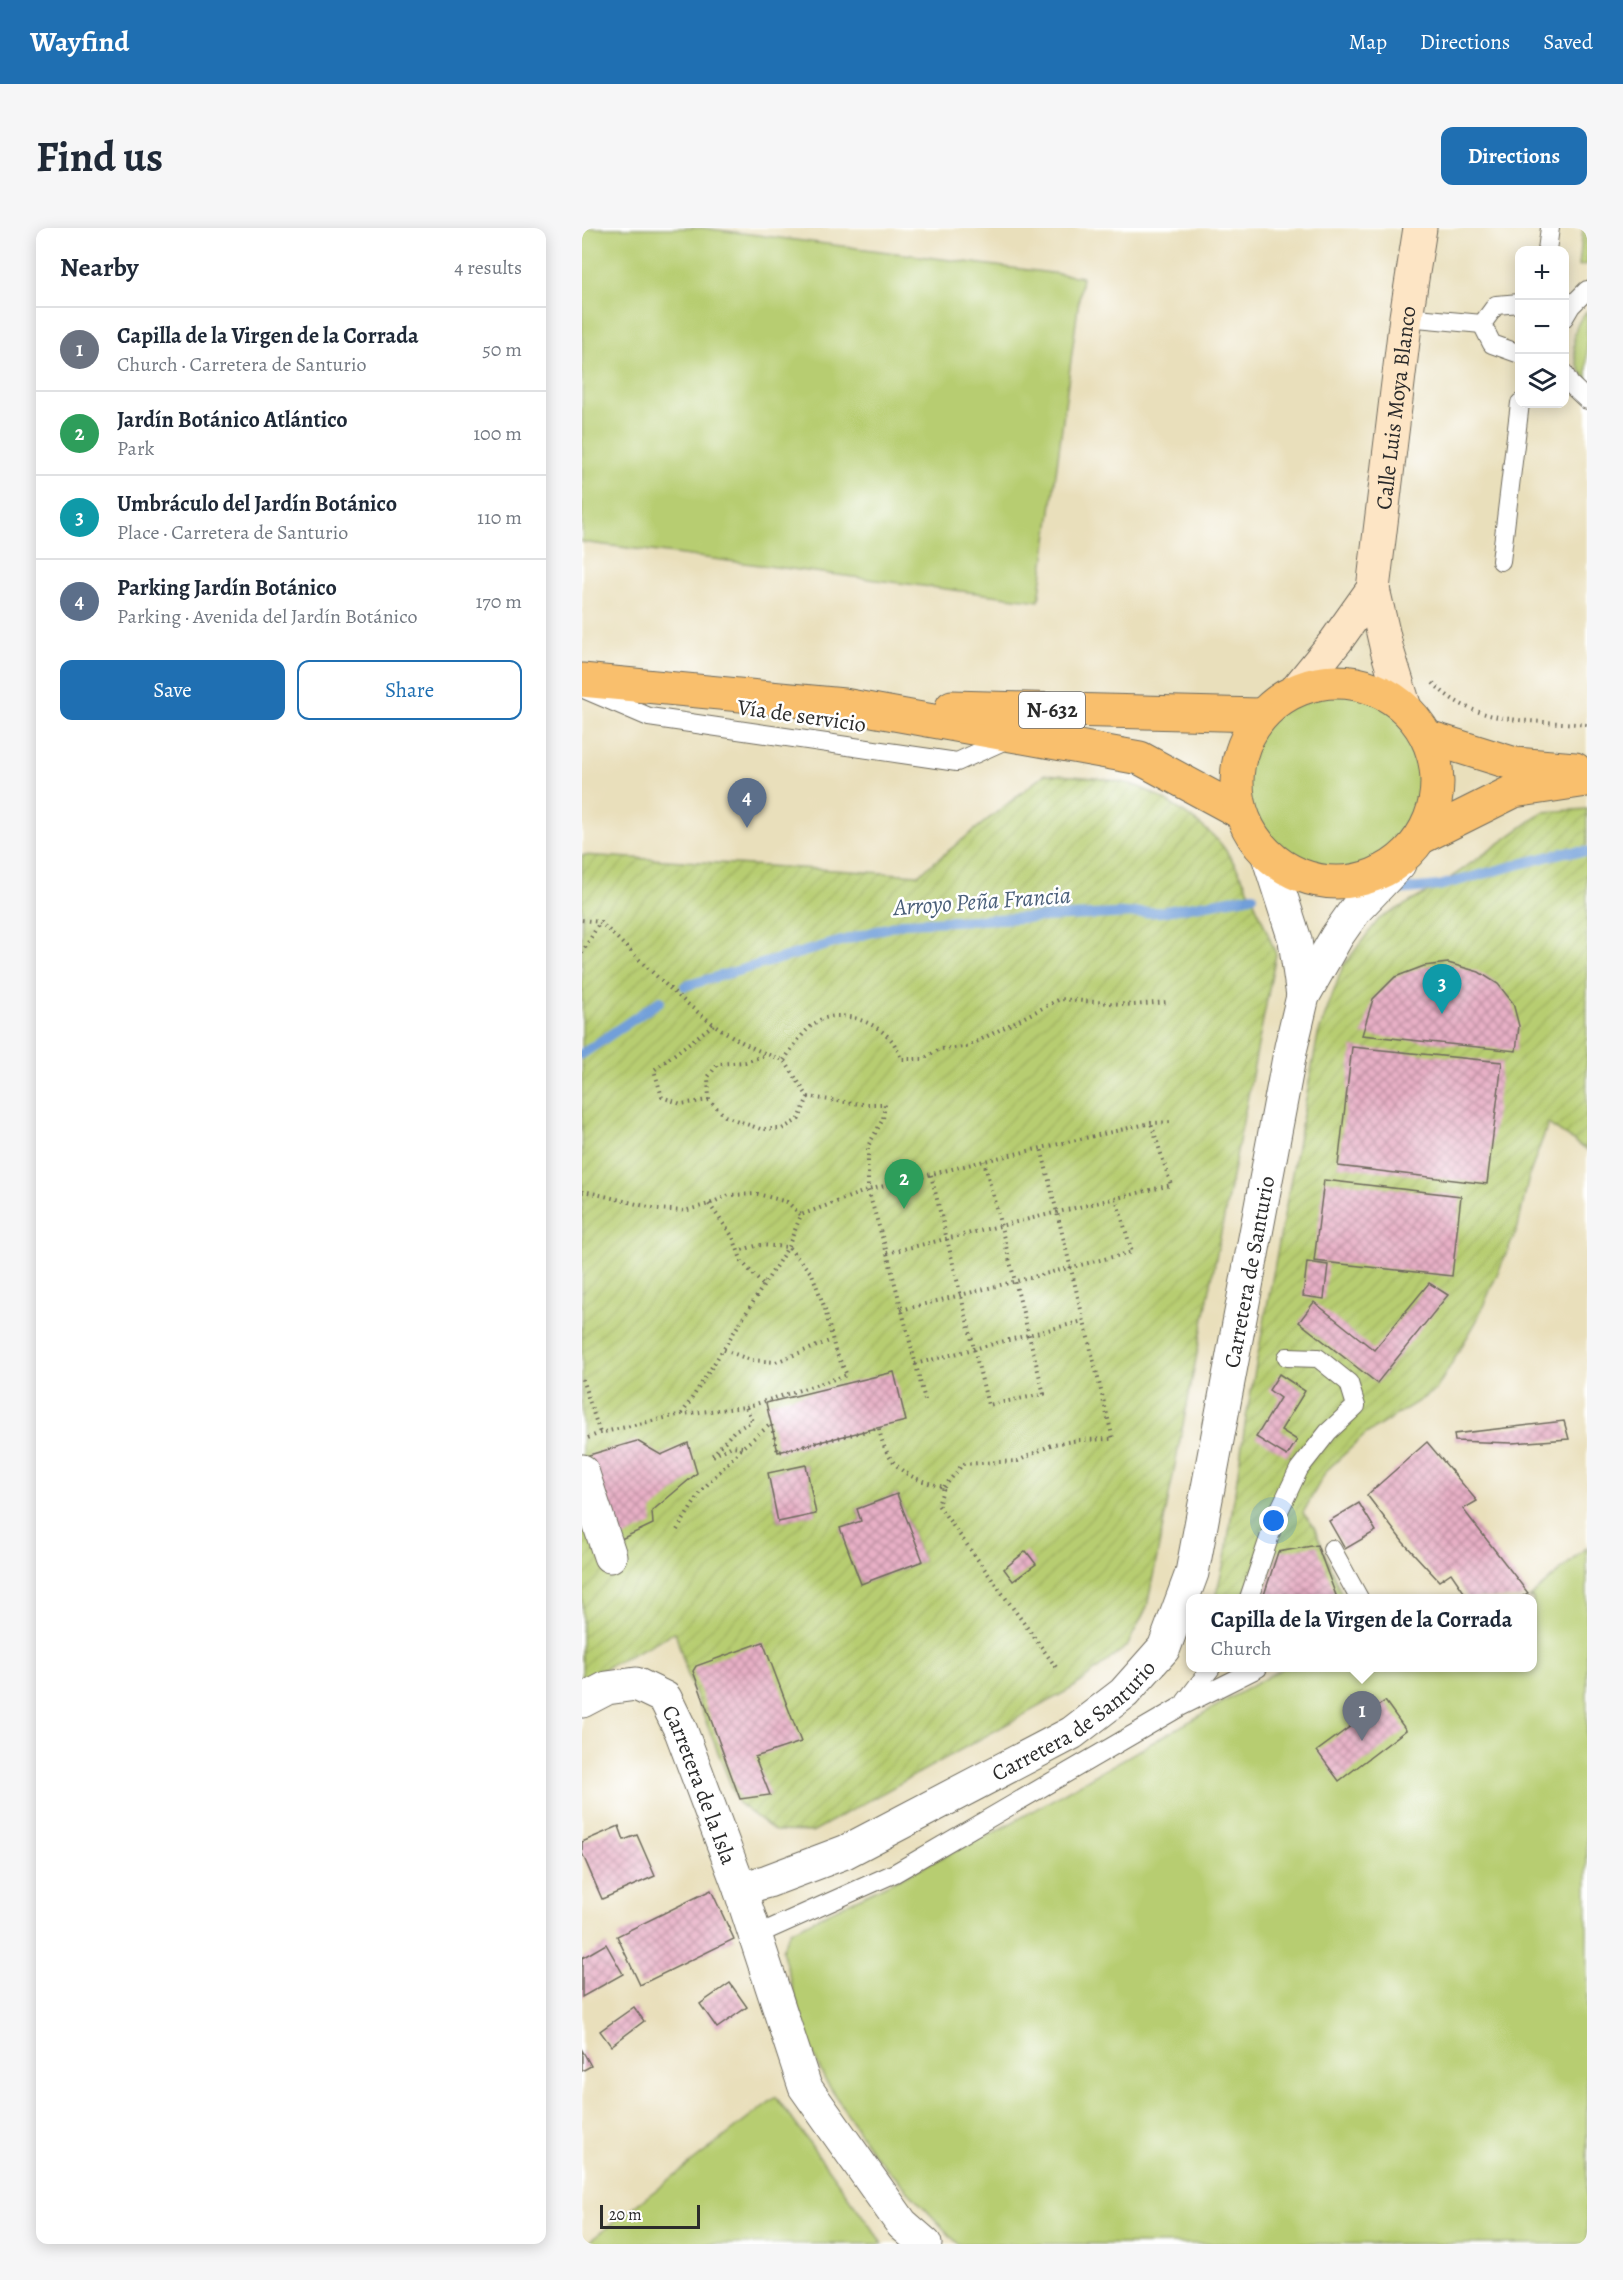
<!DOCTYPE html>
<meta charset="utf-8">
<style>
body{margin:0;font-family:Alegreya,serif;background:#f6f6f7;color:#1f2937}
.controls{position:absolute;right:18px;top:18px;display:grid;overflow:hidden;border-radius:12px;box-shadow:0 3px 15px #0003}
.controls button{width:54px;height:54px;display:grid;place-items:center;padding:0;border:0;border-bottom:2px solid #e0e1e3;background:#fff;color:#1f2937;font:30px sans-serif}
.scale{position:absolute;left:18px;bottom:15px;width:100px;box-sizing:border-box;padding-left:6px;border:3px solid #2b2b2b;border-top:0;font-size:16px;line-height:21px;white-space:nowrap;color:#2b2b2b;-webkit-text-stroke:4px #fff;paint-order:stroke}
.you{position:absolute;left:692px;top:1293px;width:21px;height:21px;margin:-15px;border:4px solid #fff;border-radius:50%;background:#1a73e8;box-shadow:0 0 0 9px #1a73e833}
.badge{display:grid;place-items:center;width:39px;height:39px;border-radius:50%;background:#1f6fb2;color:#fff;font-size:20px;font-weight:700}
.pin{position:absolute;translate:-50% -50px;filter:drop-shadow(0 2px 3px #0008)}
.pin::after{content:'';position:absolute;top:32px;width:21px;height:18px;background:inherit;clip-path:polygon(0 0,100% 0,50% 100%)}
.popup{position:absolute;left:604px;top:1366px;width:351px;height:78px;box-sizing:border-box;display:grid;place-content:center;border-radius:12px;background:#fff;filter:drop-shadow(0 2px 4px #0005);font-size:20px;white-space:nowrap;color:#747a83}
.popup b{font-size:22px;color:#1f2937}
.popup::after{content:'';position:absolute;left:50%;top:100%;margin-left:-12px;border:12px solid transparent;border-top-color:#fff}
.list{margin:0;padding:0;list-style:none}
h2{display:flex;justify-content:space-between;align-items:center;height:78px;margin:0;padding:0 24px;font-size:26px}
h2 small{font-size:20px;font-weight:400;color:#747a83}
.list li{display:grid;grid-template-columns:39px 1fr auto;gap:18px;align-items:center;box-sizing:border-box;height:84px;padding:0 24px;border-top:2px solid #e0e1e3}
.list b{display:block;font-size:22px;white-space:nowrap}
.list p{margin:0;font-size:20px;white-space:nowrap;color:#747a83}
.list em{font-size:20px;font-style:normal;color:#747a83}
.actions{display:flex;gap:12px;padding:18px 24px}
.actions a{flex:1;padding:14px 0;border:2px solid #1f6fb2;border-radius:12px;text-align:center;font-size:21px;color:#1f6fb2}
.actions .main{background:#1f6fb2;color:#fff}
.icon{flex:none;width:33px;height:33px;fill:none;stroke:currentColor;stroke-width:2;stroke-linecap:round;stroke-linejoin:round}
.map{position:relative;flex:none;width:1005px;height:2016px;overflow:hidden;border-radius:12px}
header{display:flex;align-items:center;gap:36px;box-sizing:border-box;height:84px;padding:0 30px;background:#1f6fb2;color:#fff}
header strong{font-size:28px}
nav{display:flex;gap:33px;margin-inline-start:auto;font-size:21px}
.intro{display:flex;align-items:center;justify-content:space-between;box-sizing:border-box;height:144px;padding:0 36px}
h1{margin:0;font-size:42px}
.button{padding:15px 27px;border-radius:12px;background:#1f6fb2;color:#fff;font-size:21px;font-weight:700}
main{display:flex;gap:36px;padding:0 36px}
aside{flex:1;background:#fff;border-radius:12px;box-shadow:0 3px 15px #0003}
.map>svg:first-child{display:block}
.grass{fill:#b7cd71;stroke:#717c4e;stroke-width:1.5}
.garden{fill:url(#garden-furrows);stroke:#717c4e;stroke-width:1.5;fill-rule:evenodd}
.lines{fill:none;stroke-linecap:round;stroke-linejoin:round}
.stream{stroke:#719fd9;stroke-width:10}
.building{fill:url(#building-cross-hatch)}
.lane-casing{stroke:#6e6a5d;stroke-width:20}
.street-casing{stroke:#6e6a5d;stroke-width:35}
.secondary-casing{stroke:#6e6a5d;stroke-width:35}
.highway-casing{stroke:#6e6a5d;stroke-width:35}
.path{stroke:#6e6a5d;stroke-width:4;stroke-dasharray:1.5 4.5;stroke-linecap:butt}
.lane{stroke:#fff;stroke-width:18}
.street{stroke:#fff;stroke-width:33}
.secondary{stroke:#fde5c5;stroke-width:33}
.highway{stroke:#f9bf6d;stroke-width:33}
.labels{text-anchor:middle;stroke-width:5;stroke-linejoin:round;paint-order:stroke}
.shield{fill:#fff;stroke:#6b6b6b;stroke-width:1.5}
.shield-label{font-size:21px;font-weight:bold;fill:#2b2b2b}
.street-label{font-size:22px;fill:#2b2b2b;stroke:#fff}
.water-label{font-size:24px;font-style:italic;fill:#4a5f79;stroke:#fff}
</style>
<header>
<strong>Wayfind</strong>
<nav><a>Map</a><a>Directions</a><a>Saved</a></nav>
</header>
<div class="intro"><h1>Find us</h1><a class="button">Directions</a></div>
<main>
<aside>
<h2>Nearby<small>4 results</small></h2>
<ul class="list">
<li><span class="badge" style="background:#6b7280">1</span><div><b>Capilla de la Virgen de la Corrada</b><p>Church · Carretera de Santurio</p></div><em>50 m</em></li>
<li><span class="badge" style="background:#2e9e5b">2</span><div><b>Jardín Botánico Atlántico</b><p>Park</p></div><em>100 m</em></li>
<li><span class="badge" style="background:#0f9aa8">3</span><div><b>Umbráculo del Jardín Botánico</b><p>Place · Carretera de Santurio</p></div><em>110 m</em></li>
<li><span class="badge" style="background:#5c6f8a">4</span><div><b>Parking Jardín Botánico</b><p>Parking · Avenida del Jardín Botánico</p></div><em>170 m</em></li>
</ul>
<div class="actions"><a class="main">Save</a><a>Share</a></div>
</aside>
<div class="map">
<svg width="1005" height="2016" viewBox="0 0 1005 2016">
<defs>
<pattern id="garden-furrows" width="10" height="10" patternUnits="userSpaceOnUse" patternTransform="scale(1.5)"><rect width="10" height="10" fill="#b7cd71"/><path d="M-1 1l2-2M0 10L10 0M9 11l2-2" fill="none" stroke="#9eb062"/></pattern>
<pattern id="building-cross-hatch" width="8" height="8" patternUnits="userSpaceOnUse" patternTransform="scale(1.5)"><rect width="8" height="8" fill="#e8b0c6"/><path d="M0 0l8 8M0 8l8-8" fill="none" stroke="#bc8fa1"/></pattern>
</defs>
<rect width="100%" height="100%" fill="#fff"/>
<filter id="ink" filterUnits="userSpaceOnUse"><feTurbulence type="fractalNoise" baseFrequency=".0167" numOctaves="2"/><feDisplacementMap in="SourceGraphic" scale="12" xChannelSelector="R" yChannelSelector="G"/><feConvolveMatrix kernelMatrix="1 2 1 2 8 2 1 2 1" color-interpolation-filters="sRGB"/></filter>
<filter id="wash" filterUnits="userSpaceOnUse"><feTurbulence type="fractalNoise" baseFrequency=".008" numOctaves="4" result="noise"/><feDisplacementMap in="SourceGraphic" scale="24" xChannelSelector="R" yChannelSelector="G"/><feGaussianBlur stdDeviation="1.35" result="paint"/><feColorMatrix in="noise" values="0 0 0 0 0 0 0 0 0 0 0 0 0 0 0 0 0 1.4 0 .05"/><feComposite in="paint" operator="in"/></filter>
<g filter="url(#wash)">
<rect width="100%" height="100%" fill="#e9dfbb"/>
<g class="grass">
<path d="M0,0H121L500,49L457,373L0,314Z"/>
<path d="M1001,0H1005V36L997,38Z"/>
<path d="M1005,83V152C989,133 986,102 1005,83Z"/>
<circle cx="755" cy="554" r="100"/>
<path d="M1005,1319V2016H376L290,1924L243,1852L226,1815L200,1722L208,1703L417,1602L701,1440H951V1370H947Z"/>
<path d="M194,1869L301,2016H4Z"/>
</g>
<g class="garden">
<path d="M463,546C490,548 533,550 557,559C580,568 628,600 642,620C665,652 679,689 694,726L565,1379L545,1418L492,1459L230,1604L193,1603L156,1575L107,1451L93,1404L0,1452V627L336,647ZM224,1237L234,1285L196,1294L186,1245ZM315,1266L341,1333L279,1356L259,1301L279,1293L275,1281Z"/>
<path d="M1005,581V922L966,896L947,948L936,999L894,1094L854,1162L784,1206L744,1243L721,1285L732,1299L761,1370H633L643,1331L664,1190L736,807L761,738L797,691L857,658L961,584Z"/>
</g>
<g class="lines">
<g class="stream">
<path d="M815,662L857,658L983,624H1005"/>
<path d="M103,758L322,695L578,684L671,668"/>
<path d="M0,826L78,773"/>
</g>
</g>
<g id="blocks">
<g class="building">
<path d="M866,735L897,744L916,756L931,775L937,798L934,823L780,807L791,771L813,749L842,738Z"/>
<path d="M770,819L920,834L905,956L756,938Z"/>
<path d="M742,952L879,968L870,1048L732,1033Z"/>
<path d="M725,1034L746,1037L742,1071L721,1068Z"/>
<path d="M847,1055L866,1067L795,1155L717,1094L732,1074L792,1122Z"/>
<path d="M312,1144L324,1193L196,1224L184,1175Z"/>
<path d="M697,1146L723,1163L699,1202L715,1212L705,1228L674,1209L698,1170L687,1162Z"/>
<path d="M982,1193L987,1211L930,1215L873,1213L872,1206Z"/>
<path d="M55,1213L79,1227L106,1215L115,1245L70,1283L71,1296L37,1312L7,1227Z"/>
<path d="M845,1214L895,1273L881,1281L946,1365L938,1370H886L869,1345L857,1353L821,1314L785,1267Z"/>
<path d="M224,1237L234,1286L196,1294L186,1245Z"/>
<path d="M315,1266L341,1333L279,1356L258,1300L279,1293L275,1281Z"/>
<path d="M777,1275L794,1303L763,1321L747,1293Z"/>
<path d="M735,1317L755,1370H681L696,1324Z"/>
<path d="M444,1323L454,1336L431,1353L422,1341Z"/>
<path d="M181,1414L219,1514L173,1529L188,1567L158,1571L111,1443L114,1438Z"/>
<path d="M803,1473L824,1502L757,1553L735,1523Z"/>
<path d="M37,1598L42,1612L55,1607L73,1648L20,1671L0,1625V1614Z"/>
<path d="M129,1662L152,1711L58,1757L35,1708Z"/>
<path d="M24,1716L41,1746L0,1769V1730Z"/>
<path d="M148,1755L165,1779L135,1800L118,1776Z"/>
<path d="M52,1779L62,1793L29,1818L18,1803Z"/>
<path d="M0,1822L9,1838L0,1843Z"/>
</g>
</g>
</g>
<g filter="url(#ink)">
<use href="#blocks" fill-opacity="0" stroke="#6e6a5d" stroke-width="1.5"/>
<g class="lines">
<g class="lane-casing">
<g id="lane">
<path d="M965,22L968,0"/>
<path d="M824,89L900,96"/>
<path d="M982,90L989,78L1005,62"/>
<path d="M900,96L910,116L938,126"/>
<path d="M900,96L914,77L938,75"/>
<path d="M982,145L988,156L1005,172"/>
<path d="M919,333L938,175"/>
<path d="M4,462L67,489L375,534L428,510"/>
<path d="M750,1321L777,1370"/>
<path d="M667,1370L694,1289L717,1241L746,1204L774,1178L767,1155L736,1130L705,1129"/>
<path d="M603,1474L629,1440"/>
<path d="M172,1708L313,1645L598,1479L676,1440"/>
</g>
</g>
<g class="street-casing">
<g id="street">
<path d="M686,628L713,712L721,768"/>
<path d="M0,1243L28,1328"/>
<path id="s1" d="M0,1473L25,1460L54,1456L83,1470L99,1503L158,1661L223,1859L320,1996L343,2016"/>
<path id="s2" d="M158,1661L186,1653L263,1624L490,1505L542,1465L582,1420L610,1345L709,819L721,768L755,708L774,681L817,636"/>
</g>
</g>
<g class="secondary-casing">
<g id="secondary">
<path d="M716,460L754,413L791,361"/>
<path id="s3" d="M823,480L805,422L791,361L824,89L838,0"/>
</g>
</g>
<g class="highway-casing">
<g id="highway">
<path d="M0,452L262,477L558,530L656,583"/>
<circle cx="755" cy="554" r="100"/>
<path d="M370,479L677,487"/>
<path d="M846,509L933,536L993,541"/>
<path d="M842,608L932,563L1005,552"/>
</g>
</g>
<g class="path">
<path d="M851,455C894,499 949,491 1005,497"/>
<path d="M0,692L18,694C72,744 130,811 202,832L226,869L217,891L200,901H178L143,888L127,872L126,849L136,836L163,834L184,827"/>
<path d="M0,725L18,694"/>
<path d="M202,832C211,819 225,797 240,791C263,782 296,795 311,814C314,819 317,825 319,831H341L358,821L384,819L478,771L551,777L585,774"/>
<path d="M226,869L278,876H303L301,891L286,918V962L305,1025L344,1176"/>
<path d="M127,872L99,876L80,869L72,842L132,796"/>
<path d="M349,947L406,1177L462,1166L402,933"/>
<path d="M0,964H6L75,981L102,983L127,976L147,967L176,966L205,974L219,987"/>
<path d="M127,976L151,1009L160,1034L182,1058"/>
<path d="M305,1025L589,957L569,895"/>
<path d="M319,1082L550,1024L534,971"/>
<path d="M142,1122L169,1132L194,1134L250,1112"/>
<path d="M333,1136L501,1093"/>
<path d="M0,1151L18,1205"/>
<path d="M100,1186L206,1019L219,987L286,962L402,933L569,895L590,894"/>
<path d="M6,1210L18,1205L100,1186L164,1179L265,1147L253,1122L243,1081L230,1046L206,1019L177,1017L156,1023"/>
<path d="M160,1219L150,1218L129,1229L152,1203L170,1193L164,1179"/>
<path d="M362,1259L381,1236L436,1233L471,1216L498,1212L531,1211L459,920"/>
<path d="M95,1302L121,1261L161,1219L189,1196L196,1224L297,1200C304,1239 326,1251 362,1259L356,1277L476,1442"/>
</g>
<use href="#lane" class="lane"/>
<use href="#street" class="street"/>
<use href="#secondary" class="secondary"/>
<use href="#highway" class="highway"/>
</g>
</g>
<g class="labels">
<rect class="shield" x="437" y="464" width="66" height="36" rx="4.5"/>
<g class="shield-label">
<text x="470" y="489">N-632</text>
</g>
<g class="street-label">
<text dy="8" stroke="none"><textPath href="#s3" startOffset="306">Calle Luis Moya Blanco</textPath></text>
<text transform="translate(220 487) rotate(8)" y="8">Vía de servicio</text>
<text dy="8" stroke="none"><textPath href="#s2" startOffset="880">Carretera de Santurio</textPath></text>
<text dy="8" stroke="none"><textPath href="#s2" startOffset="376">Carretera de Santurio</textPath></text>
<text dy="8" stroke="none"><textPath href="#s1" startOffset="183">Carretera de la Isla</textPath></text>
</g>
<g class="water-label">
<text transform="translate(400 673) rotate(-4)" y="8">Arroyo Peña Francia</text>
</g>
</g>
</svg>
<div class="controls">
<button>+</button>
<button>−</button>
<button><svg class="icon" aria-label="layers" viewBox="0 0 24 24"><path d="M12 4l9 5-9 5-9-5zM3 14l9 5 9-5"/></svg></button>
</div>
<div class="scale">20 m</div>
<div class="you"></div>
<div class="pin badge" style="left:780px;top:1513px;background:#6b7280">1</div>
<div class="popup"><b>Capilla de la Virgen de la Corrada</b>Church</div>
<div class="pin badge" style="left:322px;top:981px;background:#2e9e5b">2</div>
<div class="pin badge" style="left:860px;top:786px;background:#0f9aa8">3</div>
<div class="pin badge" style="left:165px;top:600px;background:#5c6f8a">4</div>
</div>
</main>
